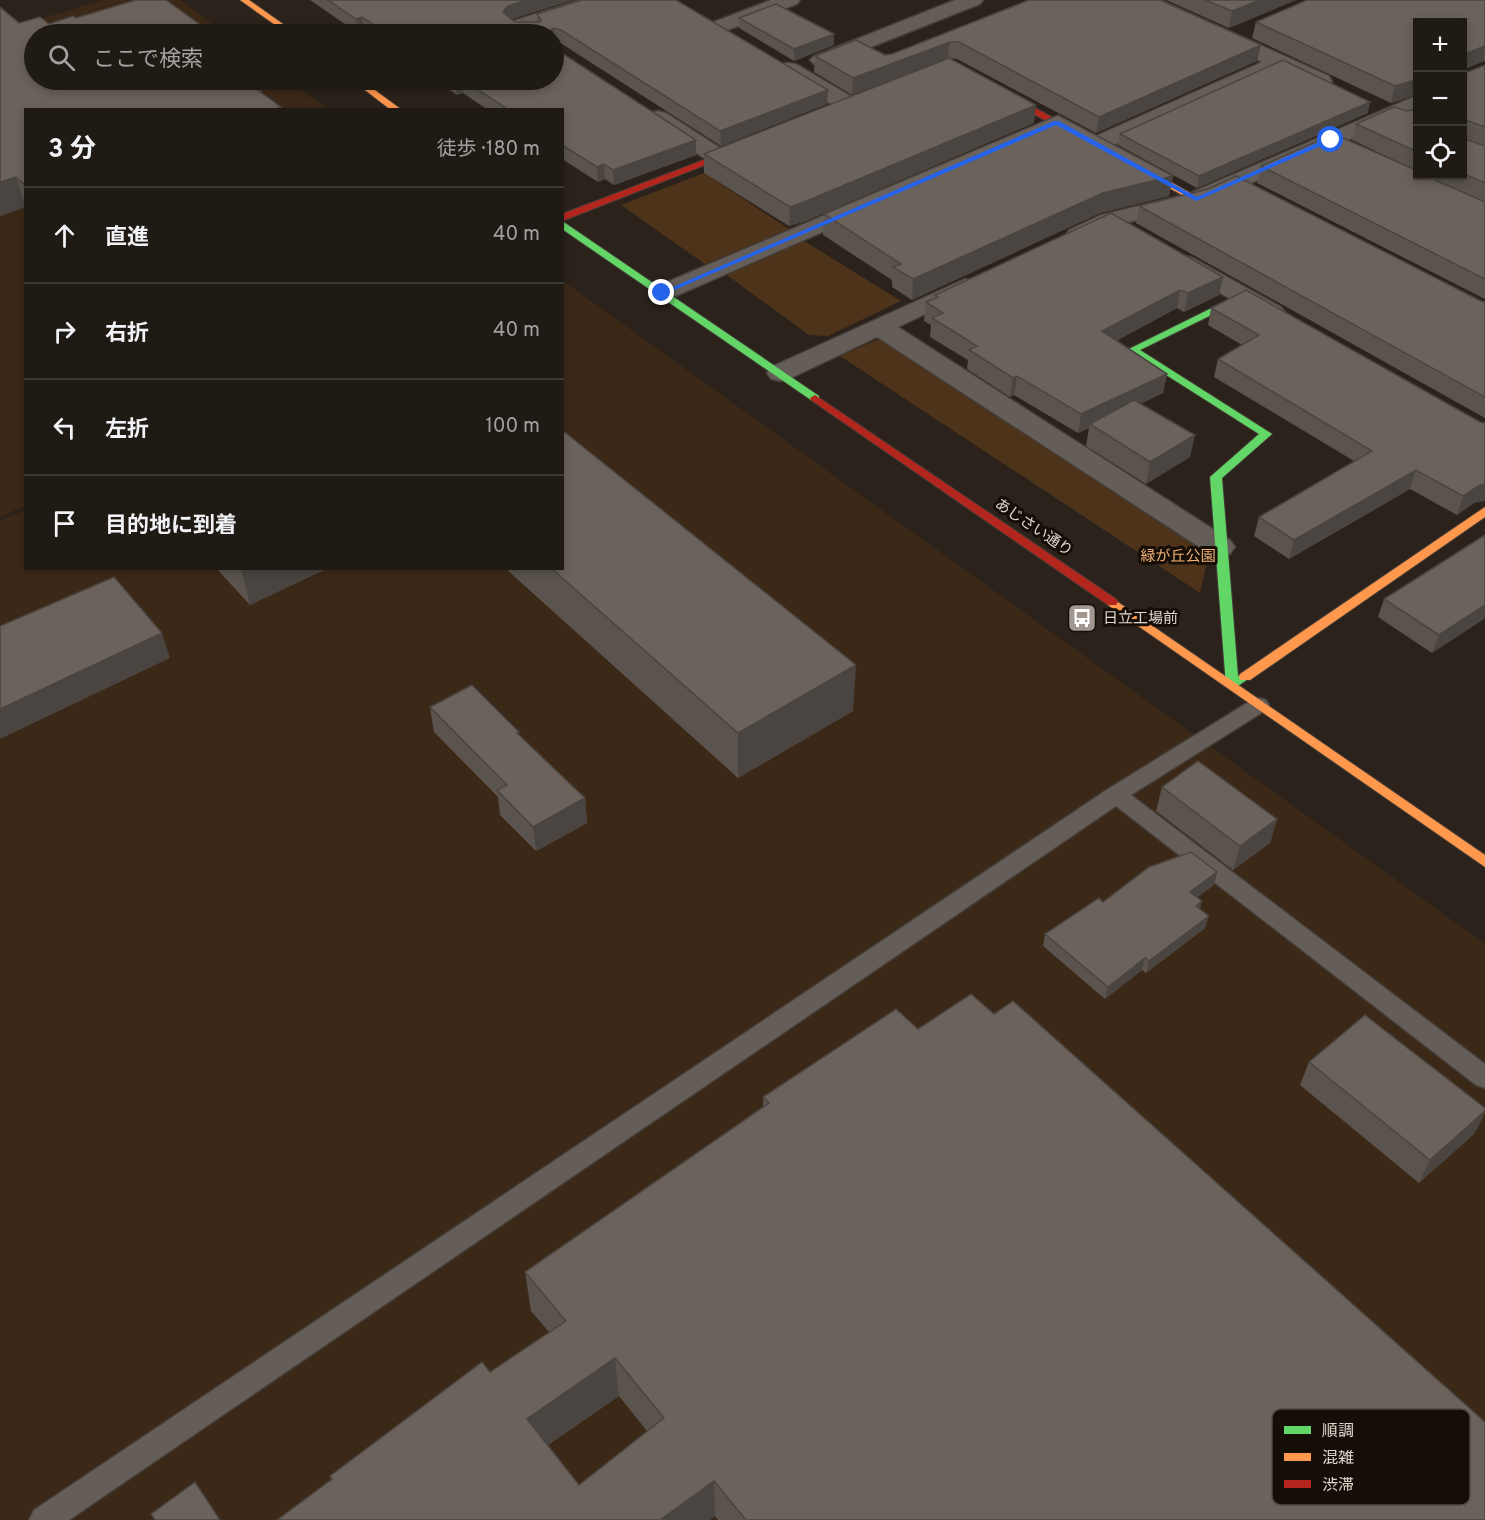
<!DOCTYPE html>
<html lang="ja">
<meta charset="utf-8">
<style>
body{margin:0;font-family:Overpass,"Noto Sans JP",sans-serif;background:#2d2722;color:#f1f3f6}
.controls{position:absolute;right:18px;top:18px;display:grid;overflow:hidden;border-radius:0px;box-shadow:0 3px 9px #0003}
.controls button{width:54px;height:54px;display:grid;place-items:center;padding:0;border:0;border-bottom:2px solid #3d3834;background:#201a14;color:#f1f3f6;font:30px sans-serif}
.stop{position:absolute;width:18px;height:18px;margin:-14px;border:4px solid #2563eb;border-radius:50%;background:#fff}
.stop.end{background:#2563eb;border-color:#fff;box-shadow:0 2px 6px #0008}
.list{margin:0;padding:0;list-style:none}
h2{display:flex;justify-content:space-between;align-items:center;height:78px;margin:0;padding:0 24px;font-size:26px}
h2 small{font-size:20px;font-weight:400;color:#a2a1a0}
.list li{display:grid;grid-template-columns:39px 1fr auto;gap:18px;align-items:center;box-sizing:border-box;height:96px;padding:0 24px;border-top:2px solid #3d3834}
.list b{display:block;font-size:22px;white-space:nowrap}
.list em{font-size:20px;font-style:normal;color:#a2a1a0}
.icon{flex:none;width:33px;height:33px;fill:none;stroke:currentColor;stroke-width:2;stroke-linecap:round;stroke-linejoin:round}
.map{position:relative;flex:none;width:1485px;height:1520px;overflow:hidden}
.search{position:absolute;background:#201a14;box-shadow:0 3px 9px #0003;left:24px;top:24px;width:540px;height:66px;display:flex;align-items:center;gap:15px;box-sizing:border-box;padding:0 21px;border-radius:33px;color:#a2a1a0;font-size:22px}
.panel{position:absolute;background:#201a14;box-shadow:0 3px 9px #0003;left:24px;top:108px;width:540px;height:462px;border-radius:0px}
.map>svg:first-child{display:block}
.built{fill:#3c2817}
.green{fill:#4e331b}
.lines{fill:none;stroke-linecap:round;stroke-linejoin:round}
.lane-casing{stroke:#443d37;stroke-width:3}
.street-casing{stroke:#443d37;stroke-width:3}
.fast-casing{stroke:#443d37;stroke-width:2}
.slow-casing{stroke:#443d37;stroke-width:2}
.jam-casing{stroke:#443d37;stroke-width:2}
.lane{fill:#655e58;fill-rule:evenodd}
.street{fill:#655e58;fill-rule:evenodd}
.fast{fill:#63d668;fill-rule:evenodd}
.slow{fill:#ff974d;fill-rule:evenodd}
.jam{fill:#b3261e;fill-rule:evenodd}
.wall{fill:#5b544e;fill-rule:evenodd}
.shaded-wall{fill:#4a4540}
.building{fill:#6a625b;stroke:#4a4540;stroke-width:1.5;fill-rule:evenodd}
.route{fill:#2563eb}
.labels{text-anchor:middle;stroke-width:6;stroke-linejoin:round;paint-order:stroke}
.street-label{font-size:15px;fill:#e1d6cd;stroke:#150e07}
.park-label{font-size:15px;fill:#f2b175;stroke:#150e07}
.poi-label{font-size:15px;fill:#e1d6cd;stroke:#150e07;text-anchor:start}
.key{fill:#150e07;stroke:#524a42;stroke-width:1.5}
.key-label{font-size:16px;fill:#e1d6cd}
</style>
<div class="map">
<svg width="1485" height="1520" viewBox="0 0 1485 1520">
<rect width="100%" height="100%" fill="#2b231b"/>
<g class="built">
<path d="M103,0H180L227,34H34V80H287L328,109L26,110L25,506L0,517V31Z"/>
<path d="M566,283L1485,944V1520H0V521L25,510L26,568H562V284Z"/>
</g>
<g class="green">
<path d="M704,173L789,229L705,264L621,205Z"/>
<path d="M801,239L901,301L828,336L809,335L724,273Z"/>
<path d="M879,339L1209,553L1200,593L840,356Z"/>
</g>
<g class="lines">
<g class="lane-casing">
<path id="lane" d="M1259,698L1266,700L1269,705L1266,710L1131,795L1485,1064V1088L1476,1085L1116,806L69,1520H29L34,1510L1108,789L1252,700Z"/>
</g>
<g class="street-casing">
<g id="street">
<path d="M579,0H610L607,4L534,27L540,34H516L507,26L510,22Z"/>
<path d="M771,0H800L797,4L725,31L718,33L711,31L708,27L711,23Z"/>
<path d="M955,0H983L980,4L828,64L821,66L814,64L810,60L814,56Z"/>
<path d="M1133,0H1160L1329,76L1332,81L1329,86L1321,87L1313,86L1279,70L1105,149L1097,151L1089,149L1086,144L1089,139L1262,62L1136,4Z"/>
<path d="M788,63L796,64L857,100L860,105L857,110L849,112L841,110L780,74L777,69L780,64Z"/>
<path d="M1418,95V109L1204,204L1117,225L1087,240L1078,242L1069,240L1066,235L1069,230L1101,215L1188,194Z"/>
<path d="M658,111L666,113L728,153L731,158L728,163L720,165L712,163L650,123L647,118L650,113Z"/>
<path d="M865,198L873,200L877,205L873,210L671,298L662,301L653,298L649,293L653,288Z"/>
<path d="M1184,256L1193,258L1281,307L1285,312L1281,317L1272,320L1263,317L1175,268L1172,263L1175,258Z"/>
<path d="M965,279L974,281L977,286L974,291L898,327L1230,540L1235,547L1230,554L1220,556L1210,554L877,337L789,379L780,381L771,379L767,373L771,367Z"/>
</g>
</g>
<g class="fast-casing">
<g id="fast">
<path d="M562,221L819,396V400H811L562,229Z"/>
<path d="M1242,293L1247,296L1246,298L1140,350L1272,434L1222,478L1238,676L1245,673L1251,677L1232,690L1226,686L1210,477L1259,434L1127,350Z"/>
</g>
</g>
<g class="slow-casing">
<g id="slow">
<path d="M240,0H249L297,34H288Z"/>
<path d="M352,80H361L402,110H391Z"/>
<path d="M1129,162H1135L1201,199L1193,201L1129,166Z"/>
<path d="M1485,507V517L1250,680H1240L1239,677L1240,674Z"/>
<path d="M1112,598L1485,855V867L1108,605L1106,602L1108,599Z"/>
</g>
</g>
<g class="jam-casing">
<g id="jam">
<path d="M994,89H1000L1094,140L1086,142L994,93Z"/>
<path d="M743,145L751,147L562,221V214Z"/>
<path d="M815,395L1116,599L1118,602L1116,605H1108L811,400L810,398Z"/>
</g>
</g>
<use href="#lane" class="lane"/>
<use href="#street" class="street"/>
<use href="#fast" class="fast"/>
<use href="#slow" class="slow"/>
<use href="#jam" class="jam"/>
</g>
<g class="wall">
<path d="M310,0H572L511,19L515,22H537V14L827,104L721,146L562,44L555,42L554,34H369L364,31L358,33Z"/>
<path d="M1029,0L1257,61L1096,133L957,59L948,58L852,95L814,72L815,56L885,55L892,54Z"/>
<path d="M1166,0H1296L1229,28Z"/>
<path d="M1485,0V61H1484L1465,69L1468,72L1485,65V299L1257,183L1261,166L1427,176H1462V22H1418V94L1391,103L1252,38L1256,22Z"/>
<path d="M0,7L34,34L260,81L262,93L26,110V208L25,207L0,216Z"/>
<path d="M739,18L834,34V45L794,61L739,28Z"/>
<path d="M435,80H554L696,155L614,185L605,179L598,182L562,159V110H488L463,93L457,95Z"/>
<path d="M1418,97V171L1352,140L1356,124L1414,110Z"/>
<path d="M1368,113L1197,188L1118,145L1120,134Z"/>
<path d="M1034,123L803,222L789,226L704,173V154Z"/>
<path d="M1173,176L1169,196L1100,213L912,300L892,287V280L823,235L824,214Z"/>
<path d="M1139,206L1485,302V418L1136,223Z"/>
<path d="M1223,277L1219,295L1184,312L1177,308L1116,341L1167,374L1163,393L1140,404L1190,457L1146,484L1086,446L1089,428L1078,433L1014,395L1010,397L967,369L968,360L930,337L931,325L924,321L926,302L935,298V295Z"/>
<path d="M1211,308L1480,422L1474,503L1457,515L1410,489L1289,559L1254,536L1259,517L1354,461L1214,377L1218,359L1242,345L1208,325Z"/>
<path d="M1485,535V618L1432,653L1378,617L1384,599Z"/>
<path d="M216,568H328L250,605Z"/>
<path d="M505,568H562L853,711L738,778Z"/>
<path d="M430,707L519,735L585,798L587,823L536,851L500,815L498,797L434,732Z"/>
<path d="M1162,787L1277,819L1270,843L1233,870L1156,811Z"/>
<path d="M1217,872L1214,885L1197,897L1205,928L1146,973L1142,970L1105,999L1043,946L1045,934L1103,902Z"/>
<path d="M918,1029L1485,1520H718L715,1516L331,1480L330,1476L490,1372L549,1332L531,1311L525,1272L763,1107V1097ZM619,1396L647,1431L579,1485L548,1445Z"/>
<path d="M1309,1062L1475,1133L1419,1183L1300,1085Z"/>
</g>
<g class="shaded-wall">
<path d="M526,0H572L509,20L503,12L508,6Z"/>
<path d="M1260,0H1296L1229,28L1232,11Z"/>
<path d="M362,17L364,31L358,33L356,19Z"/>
<path d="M554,28L555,42L554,43V34H551V30Z"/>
<path d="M834,34V45L794,61V49Z"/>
<path d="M950,42L948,58L852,95L853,78Z"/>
<path d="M1261,45L1257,61L1096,133L1099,117Z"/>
<path d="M1485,46L1484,61L1462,70L1465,54Z"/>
<path d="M1418,79V94L1391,103L1395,86Z"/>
<path d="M455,80H462L463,93L457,95Z"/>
<path d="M260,81L266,110L251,85Z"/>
<path d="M828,90L827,104L721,146L720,131Z"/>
<path d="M1370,102L1368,113L1197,188L1199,176Z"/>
<path d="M1036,105L1034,123L803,222L789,226L790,207Z"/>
<path d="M696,140V155L614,185L613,170Z"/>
<path d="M604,164L605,179L598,182L597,167Z"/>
<path d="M1173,176L1169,196L1100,213L912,300L913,279L1103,193Z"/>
<path d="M16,177L25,207L0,216V182Z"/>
<path d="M1223,277L1219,295L1184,312L1188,293Z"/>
<path d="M1180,290L1177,308L1099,350L1102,331Z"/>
<path d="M1167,374L1163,393L1093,426L1090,424L1089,428L1078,433L1081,414Z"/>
<path d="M1017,376L1014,395L1010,397L1013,378Z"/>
<path d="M1195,435L1190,457L1146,484L1150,462Z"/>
<path d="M1416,470L1410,489L1289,559L1294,540Z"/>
<path d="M1485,484V501L1474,503L1457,515L1463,496L1480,485Z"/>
<path d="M241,568H328L250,605Z"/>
<path d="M1485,605V618L1432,653L1439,635Z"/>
<path d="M162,633L170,658L0,739V709Z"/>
<path d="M856,665L853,711L738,778V733Z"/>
<path d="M585,798L587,823L536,851L533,827Z"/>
<path d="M1277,819L1270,843L1233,870L1240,846Z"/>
<path d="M1217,872L1214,885L1187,905L1190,892Z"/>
<path d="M1202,901L1199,913L1196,906Z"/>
<path d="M1209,916L1205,928L1146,973L1149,961Z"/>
<path d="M1145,958L1142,970L1105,999L1108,987Z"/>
<path d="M1485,1111V1113L1475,1133L1419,1183L1430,1160Z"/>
<path d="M615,1358L619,1396L533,1455L527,1419Z"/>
<path d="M714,1481L715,1516L710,1520H660Z"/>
</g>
<g class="building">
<path d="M136,0H166L213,34H34V80H258L260,81L251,85L281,107L273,110H26V186L16,177L0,182V7L19,23L40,17L49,24L73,16L76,18Z"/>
<path d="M328,0H526L508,6L503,12L515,22H539L541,20L537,14L582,0H676L828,90L720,131L561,30L554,28L551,30V34H388L362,17L356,19Z"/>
<path d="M1029,0H1160L1261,45L1099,117L959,42H950L853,78L815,56L856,40L885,55L892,54Z"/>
<path d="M1205,0H1260L1232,11Z"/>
<path d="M1307,0H1485V46L1465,54L1464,70L1468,72L1485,65V127L1466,120L1465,139L1485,146V183L1462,173V22H1418V79L1395,86L1256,22Z"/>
<path d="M776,4L834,34L794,49L739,18Z"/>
<path d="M554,48L696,140L613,170L604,164L597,167L562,145V110H509L463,80H554Z"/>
<path d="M949,58L1036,105L804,202L790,207L704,154Z"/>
<path d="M1283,60L1370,102L1199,176L1120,134Z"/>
<path d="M1394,107L1407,111L1416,109L1418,107V152L1356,124Z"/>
<path d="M1058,115L1173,176L1103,193L913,279L893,267L901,264L824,214Z"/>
<path d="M1334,134L1418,171V176H1426L1485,202V279L1261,166Z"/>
<path d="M1236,176L1481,301L1485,302V397L1139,206L1208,189Z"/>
<path d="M1111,213L1223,277L1188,293L1180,290L1102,331L1167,374L1081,414L1017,376L1013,378L969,350L977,346L932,318L943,313L926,302L938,297L935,295Z"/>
<path d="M1246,290L1480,422L1485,423V484L1480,485L1463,496L1416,470L1294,540L1259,517L1372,451L1218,359L1259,335L1211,308Z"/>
<path d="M1134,400L1195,435L1150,462L1090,424Z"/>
<path d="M562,430L856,665L738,733L551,568H562Z"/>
<path d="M1485,535V605L1439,635L1384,599Z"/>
<path d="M114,577L162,633L0,709V626Z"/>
<path d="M472,685L519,732L517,733L585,798L533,827L497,790L507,785L430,707Z"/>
<path d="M1198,761L1277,819L1240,846L1162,787Z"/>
<path d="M1191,852L1217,872L1190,892L1202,901L1196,906L1209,916L1149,961L1145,958L1108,987L1045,934L1099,898L1103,902L1149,867Z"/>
<path d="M971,994L994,1014L1013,1001L1485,1422V1520H746L714,1481L660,1520H277L332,1479L330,1476L482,1362L490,1372L566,1321L525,1272L769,1103L763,1097L896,1009L918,1029ZM615,1358L664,1418L579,1485L527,1419Z"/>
<path d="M1365,1015L1485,1108V1111L1430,1160L1309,1062Z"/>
<path d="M195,1482L220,1520H155L151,1514Z"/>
</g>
<path class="route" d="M1054,121H1059L1197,197L1328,138L1334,140L1196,201L1056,125L665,294L659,293Z"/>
<defs>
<g id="bus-square" transform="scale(1.5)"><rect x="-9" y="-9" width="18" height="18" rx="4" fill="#a1978f" stroke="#150e07"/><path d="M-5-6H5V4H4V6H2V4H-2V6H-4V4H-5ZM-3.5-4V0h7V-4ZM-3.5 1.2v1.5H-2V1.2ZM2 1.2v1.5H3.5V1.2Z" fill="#fff"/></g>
</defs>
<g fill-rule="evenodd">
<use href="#bus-square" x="1082" y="618"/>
</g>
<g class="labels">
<g class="street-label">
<text transform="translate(1034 527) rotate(34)" y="5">あじさい通り</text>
</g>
<g class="park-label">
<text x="1178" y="561">緑が丘公園</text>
</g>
<g class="poi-label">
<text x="1103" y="623">日立工場前</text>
</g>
</g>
<rect x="1272" y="1409" width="198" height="96" rx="9" class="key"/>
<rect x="1284" y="1426" width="27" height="8" fill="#63d668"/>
<rect x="1284" y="1453" width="27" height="8" fill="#ff974d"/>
<rect x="1284" y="1480" width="27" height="8" fill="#b3261e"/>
<g class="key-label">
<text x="1322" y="1436">順調</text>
<text x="1322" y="1463">混雑</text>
<text x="1322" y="1490">渋滞</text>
</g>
</svg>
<div class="controls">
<button>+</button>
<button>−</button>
<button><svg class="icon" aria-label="locate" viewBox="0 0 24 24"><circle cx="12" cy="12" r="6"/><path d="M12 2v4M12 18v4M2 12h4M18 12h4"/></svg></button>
</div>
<div class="stop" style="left:1331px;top:140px"></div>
<div class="stop end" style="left:662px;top:293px"></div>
<div class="search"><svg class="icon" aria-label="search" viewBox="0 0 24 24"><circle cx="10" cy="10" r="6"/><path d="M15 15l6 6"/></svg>ここで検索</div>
<section class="panel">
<h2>3 分<small>徒歩 · 180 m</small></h2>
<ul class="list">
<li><svg class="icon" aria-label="ahead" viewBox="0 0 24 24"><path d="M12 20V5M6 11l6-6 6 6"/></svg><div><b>直進</b></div><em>40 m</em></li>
<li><svg class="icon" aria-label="right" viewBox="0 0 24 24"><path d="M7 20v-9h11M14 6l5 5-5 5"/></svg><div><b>右折</b></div><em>40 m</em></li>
<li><svg class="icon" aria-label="left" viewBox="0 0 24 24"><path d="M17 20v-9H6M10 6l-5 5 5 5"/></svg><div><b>左折</b></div><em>100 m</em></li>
<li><svg class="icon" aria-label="arrive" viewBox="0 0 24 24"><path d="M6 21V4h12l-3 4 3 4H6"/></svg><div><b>目的地に到着</b></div></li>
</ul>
</section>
</div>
